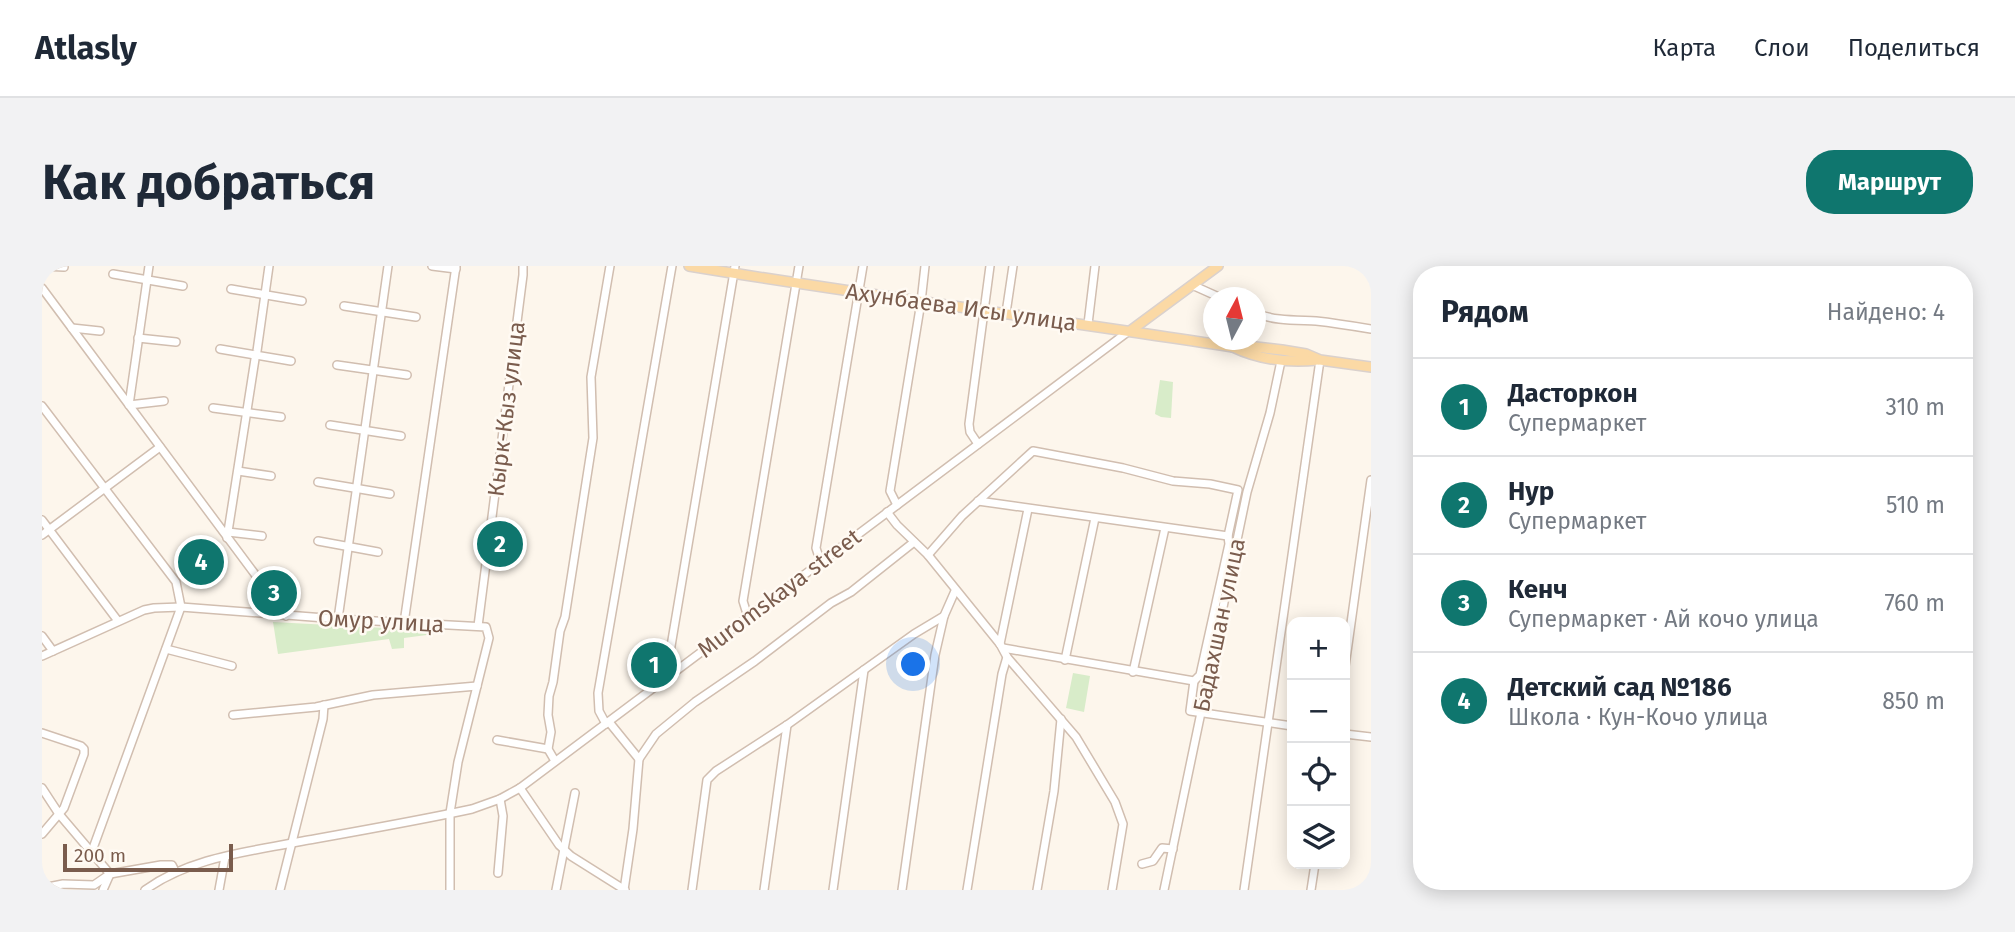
<!DOCTYPE html>
<html lang="ru">
<meta charset="utf-8">
<style>
body{margin:0;font-family:"Fira Sans",sans-serif;background:#f2f2f3;color:#1f2937}
.controls{position:absolute;right:21px;bottom:21px;display:grid;overflow:hidden;border-radius:14px;box-shadow:0 4px 18px #0003}
.controls button{width:63px;height:63px;display:grid;place-items:center;padding:0;border:0;border-bottom:2px solid #e0e1e3;background:#fff;color:#1f2937;font:35px sans-serif}
.compass{position:absolute;left:1161px;top:21px;width:63px;height:63px;border-radius:50%;background:#fff;box-shadow:0 4px 18px #0003;rotate:7deg}
.scale{position:absolute;left:21px;bottom:18px;width:170px;box-sizing:border-box;padding-left:7px;border:4px solid #7a5c4d;border-top:0;font-size:19px;line-height:24px;white-space:nowrap;color:#7a5c4d;-webkit-text-stroke:5px #fffaf3;paint-order:stroke}
.you{position:absolute;left:872px;top:399px;width:24px;height:24px;margin:-18px;border:5px solid #fff;border-radius:50%;background:#1a73e8;box-shadow:0 0 0 10px #1a73e833}
.badge{display:grid;place-items:center;width:46px;height:46px;border-radius:50%;background:#0f766e;color:#fff;font-size:23px;font-weight:700}
.pin{position:absolute;translate:-50% -50%;border:4px solid #fff;box-shadow:0 2px 7px #0006}
.list{margin:0;padding:0;list-style:none}
h2{display:flex;justify-content:space-between;align-items:center;height:91px;margin:0;padding:0 28px;font-size:30px}
h2 small{font-size:23px;font-weight:400;color:#747a83}
.list li{display:grid;grid-template-columns:46px 1fr auto;gap:21px;align-items:center;box-sizing:border-box;height:98px;padding:0 28px;border-top:2px solid #e0e1e3}
.list b{display:block;font-size:26px;white-space:nowrap}
.list p{margin:0;font-size:23px;white-space:nowrap;color:#747a83}
.list em{font-size:23px;font-style:normal;color:#747a83}
.icon{flex:none;width:38px;height:38px;fill:none;stroke:currentColor;stroke-width:2;stroke-linecap:round;stroke-linejoin:round}
.map{position:relative;flex:none;width:1329px;height:624px;overflow:hidden;border-radius:28px}
header{display:flex;align-items:center;gap:42px;box-sizing:border-box;height:98px;padding:0 35px;background:#fff;border-bottom:2px solid #e0e1e3}
header strong{font-size:33px}
nav{display:flex;gap:38px;margin-inline-start:auto;font-size:24px}
.intro{display:flex;align-items:center;justify-content:space-between;box-sizing:border-box;height:168px;padding:0 42px}
h1{margin:0;font-size:49px}
.button{padding:18px 32px;border-radius:28px;background:#0f766e;color:#fff;font-size:24px;font-weight:700}
main{display:flex;gap:42px;padding:0 42px}
aside{flex:1;background:#fff;border-radius:28px;box-shadow:0 4px 18px #0003}
.map>svg:first-child{display:block}
.green{fill:#d8ecc9}
.lines{fill:none;stroke-linecap:round;stroke-linejoin:round}
.minor-casing{stroke:#d1beb0;stroke-width:10}
.major-casing{stroke:#dad1cd;stroke-width:12}
.minor{stroke:#fff;stroke-width:7}
.major{stroke:#fbd9a5;stroke-width:9}
.labels{text-anchor:middle;stroke-width:5;stroke-linejoin:round;paint-order:stroke}
.street-label{font-size:23px;fill:#7a5c4d;stroke:#fffaf3}
</style>
<header>
<strong>Atlasly</strong>
<nav><a>Карта</a><a>Слои</a><a>Поделиться</a></nav>
</header>
<div class="intro"><h1>Как добраться</h1><a class="button">Маршрут</a></div>
<main>
<div class="map">
<svg width="1329" height="624" viewBox="0 0 1329 624">
<rect width="100%" height="100%" fill="#fdf6ec"/>
<g class="green">
<path d="M1118,114L1131,116L1129,152L1119,151L1113,148Z"/>
<path d="M231,356L400,365V367L362,372V382L350,383L347,373L236,388Z"/>
<path d="M1031,407L1048,410L1042,446L1024,442Z"/>
</g>
<g class="lines">
<g class="minor-casing">
<g id="minor">
<path d="M0,0L22,1"/>
<path d="M107,0L87,139L122,135"/>
<path d="M390,0L414,3"/>
<path d="M71,8L141,20"/>
<path d="M1150,19L1179,32"/>
<path d="M0,22L244,350"/>
<path d="M189,23L260,35"/>
<path d="M302,40L374,51"/>
<path d="M964,47L971,0"/>
<path d="M1213,47C1232,55 1254,54 1274,55C1292,57 1311,60 1329,63"/>
<path d="M1046,58L1053,0"/>
<path d="M30,62L58,65"/>
<path d="M96,72L134,76"/>
<path d="M178,83L249,95"/>
<path d="M295,99L365,109"/>
<path d="M0,140L134,316L139,341L50,585"/>
<path d="M171,142L239,151"/>
<path d="M288,159L359,170"/>
<path d="M936,178L928,166L927,158L948,0"/>
<path d="M196,205L229,210"/>
<path d="M276,216L348,228"/>
<path d="M936,235L1186,270"/>
<path d="M855,239L848,225L879,36L883,0"/>
<path d="M845,246L855,259L886,289L958,378L965,391L1034,471L1073,536L1081,558L1070,624"/>
<path d="M0,254L76,355"/>
<path d="M186,266L220,270"/>
<path d="M0,269L118,181"/>
<path d="M185,272L213,93L215,85L227,0"/>
<path d="M276,275L336,286"/>
<path d="M886,289L920,250L991,185L1081,202L1131,215L1168,218L1196,224L1186,270L1187,278L1158,409L1152,415L961,382"/>
<path d="M779,297L774,282L821,0"/>
<path d="M706,351L701,335L757,0"/>
<path d="M296,353L346,0"/>
<path d="M362,357L414,0"/>
<path d="M436,360L481,9V0"/>
<path d="M0,370L11,385"/>
<path d="M958,378L986,243"/>
<path d="M124,383L190,400"/>
<path d="M0,390L102,344L112,342L139,341L296,353L444,361L447,372L416,496L408,547V624"/>
<path d="M1023,394L1053,252"/>
<path d="M1303,400L1329,214"/>
<path d="M636,403L627,392L693,0"/>
<path d="M1091,406L1123,262"/>
<path d="M1152,415L1148,445L1250,460"/>
<path d="M191,449L274,441L331,429L435,420"/>
<path d="M567,456L597,493L591,563L582,624"/>
<path d="M564,458L557,445L556,427L630,0"/>
<path d="M0,467L39,480L42,483V488L22,542L0,568"/>
<path d="M1303,468L1329,471"/>
<path d="M455,474L506,483"/>
<path d="M597,493L614,468L653,436L713,395L789,337L809,326L872,276"/>
<path d="M513,495L506,483L509,466L506,449L507,430L511,416L518,365L523,351L551,172L549,111L568,0"/>
<path d="M0,522L17,548L68,608L61,624"/>
<path d="M478,522L517,579L529,590L583,624"/>
<path d="M1100,598L1111,595L1120,582L1131,583"/>
<path d="M456,607L461,550L458,533"/>
<path d="M0,622L21,618L52,619L68,608L119,599H130L133,605"/>
<path d="M103,624C149,591 206,586 261,575C317,565 374,555 430,543L458,533L478,522L1087,65"/>
<path d="M177,624L183,591"/>
<path d="M238,624L281,453L282,439"/>
<path d="M514,624L533,527"/>
<path d="M650,624L665,514L674,505L745,459L872,368L902,350L913,325"/>
<path d="M722,624L745,459"/>
<path d="M791,624L822,404"/>
<path d="M860,624L893,389L902,350"/>
<path d="M925,624L960,408L965,391"/>
<path d="M995,624L1012,525L1019,453"/>
<path d="M1122,624L1205,226L1228,147L1239,95"/>
<path d="M1202,624L1278,94"/>
<path d="M1269,624L1273,598"/>
</g>
</g>
<g class="major-casing">
<g id="major">
<path d="M647,0C828,30 1010,53 1191,81L1205,80L1240,84L1264,88L1278,94L1329,101"/>
<path d="M1088,65L1176,0"/>
<path d="M1191,81C1218,94 1247,97 1276,94"/>
</g>
</g>
<use href="#minor" class="minor"/>
<use href="#major" class="major"/>
</g>
<g class="labels">
<g class="street-label">
<text transform="translate(919 41) rotate(8)" y="8">Ахунбаева Исы улица</text>
<text transform="translate(464 143) rotate(-83)" y="8">Кырк-Кыз улица</text>
<text transform="translate(737 327) rotate(-37)" y="8">Muromskaya street</text>
<text transform="translate(339 355) rotate(3)" y="8">Омур улица</text>
<text transform="translate(1177 359) rotate(-78)" y="8">Бадахшан улица</text>
</g>
</g>
</svg>
<div class="controls">
<button>+</button>
<button>−</button>
<button><svg class="icon" aria-label="locate" viewBox="0 0 24 24"><circle cx="12" cy="12" r="6"/><path d="M12 2v4M12 18v4M2 12h4M18 12h4"/></svg></button>
<button><svg class="icon" aria-label="layers" viewBox="0 0 24 24"><path d="M12 4l9 5-9 5-9-5zM3 14l9 5 9-5"/></svg></button>
</div>
<svg class="compass" viewBox="-18 -18 36 36"><path d="M0-13l5 13h-10z" fill="#e53935"/><path d="M0 13l5-13h-10z" fill="#747a83"/></svg>
<div class="scale">200 m</div>
<div class="you"></div>
<div class="pin badge" style="left:612px;top:399px">1</div>
<div class="pin badge" style="left:458px;top:278px">2</div>
<div class="pin badge" style="left:232px;top:327px">3</div>
<div class="pin badge" style="left:159px;top:296px">4</div>
</div>
<aside>
<h2>Рядом<small>Найдено: 4</small></h2>
<ul class="list">
<li><span class="badge">1</span><div><b>Дасторкон</b><p>Супермаркет</p></div><em>310 m</em></li>
<li><span class="badge">2</span><div><b>Нур</b><p>Супермаркет</p></div><em>510 m</em></li>
<li><span class="badge">3</span><div><b>Кенч</b><p>Супермаркет · Ай кочо улица</p></div><em>760 m</em></li>
<li><span class="badge">4</span><div><b>Детский сад №186</b><p>Школа · Кун-Кочо улица</p></div><em>850 m</em></li>
</ul>
</aside>
</main>
